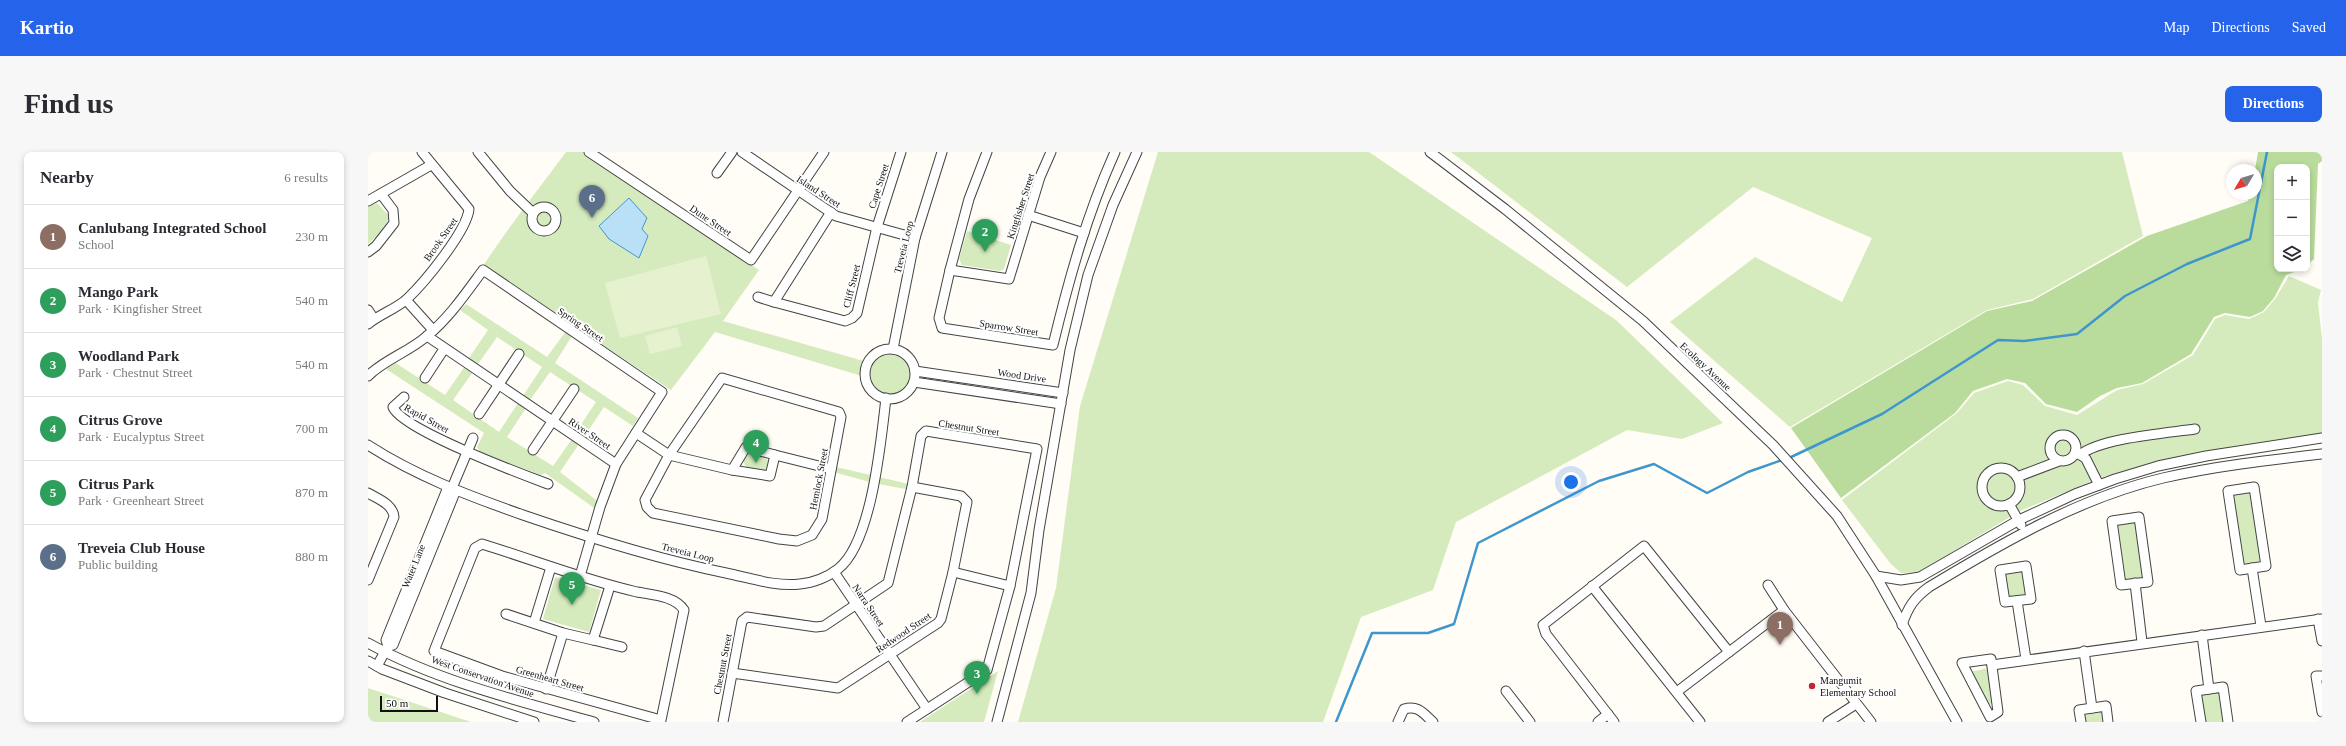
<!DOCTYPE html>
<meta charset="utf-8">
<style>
body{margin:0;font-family:"Times New Roman",serif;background:#f7f7f7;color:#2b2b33}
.controls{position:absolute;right:12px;top:12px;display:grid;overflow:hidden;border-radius:8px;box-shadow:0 2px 6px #0003}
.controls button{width:36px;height:36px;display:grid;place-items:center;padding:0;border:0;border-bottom:1px solid #e1e1e2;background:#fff;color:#2b2b33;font:20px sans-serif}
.compass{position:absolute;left:1858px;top:12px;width:36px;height:36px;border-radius:50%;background:#fff;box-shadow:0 2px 6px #0003;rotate:232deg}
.scale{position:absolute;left:12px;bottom:10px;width:58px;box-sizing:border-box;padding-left:4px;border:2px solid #111;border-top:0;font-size:11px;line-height:14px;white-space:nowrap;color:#111;-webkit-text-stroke:3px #fff;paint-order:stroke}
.you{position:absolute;left:1203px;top:330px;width:14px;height:14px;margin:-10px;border:3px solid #fff;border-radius:50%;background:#1a73e8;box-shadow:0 0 0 6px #1a73e833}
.badge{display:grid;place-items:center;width:26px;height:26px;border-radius:50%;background:#2563eb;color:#fff;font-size:13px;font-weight:700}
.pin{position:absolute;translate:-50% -33px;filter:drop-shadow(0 1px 2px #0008)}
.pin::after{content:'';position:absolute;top:21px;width:14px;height:12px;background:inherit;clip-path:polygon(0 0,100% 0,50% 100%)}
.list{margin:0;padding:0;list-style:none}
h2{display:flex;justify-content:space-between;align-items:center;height:52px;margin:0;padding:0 16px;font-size:17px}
h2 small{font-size:13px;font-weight:400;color:#7c7c81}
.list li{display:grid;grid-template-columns:26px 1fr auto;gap:12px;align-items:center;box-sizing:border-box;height:64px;padding:0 16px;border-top:1px solid #e1e1e2}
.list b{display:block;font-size:15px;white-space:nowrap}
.list p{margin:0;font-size:13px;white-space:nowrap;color:#7c7c81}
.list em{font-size:13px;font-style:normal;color:#7c7c81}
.icon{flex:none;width:22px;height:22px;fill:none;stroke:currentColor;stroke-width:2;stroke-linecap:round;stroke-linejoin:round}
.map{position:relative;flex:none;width:1954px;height:570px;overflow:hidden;border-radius:8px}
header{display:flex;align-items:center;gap:24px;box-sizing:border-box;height:56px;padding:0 20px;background:#2563eb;color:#fff}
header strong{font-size:19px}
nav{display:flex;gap:22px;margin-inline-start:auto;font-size:14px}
.intro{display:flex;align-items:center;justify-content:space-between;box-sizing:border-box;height:96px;padding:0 24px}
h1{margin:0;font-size:28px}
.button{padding:10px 18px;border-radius:8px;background:#2563eb;color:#fff;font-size:14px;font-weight:700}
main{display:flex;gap:24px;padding:0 24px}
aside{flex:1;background:#fff;border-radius:8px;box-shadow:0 2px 6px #0003}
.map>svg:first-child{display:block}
.green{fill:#d5ebbd}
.forest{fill:#b9dc9c}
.pitch{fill:#e6f2cf}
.water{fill:#b9e0f7;stroke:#3f96cf}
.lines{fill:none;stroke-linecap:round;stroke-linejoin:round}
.stream{stroke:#3f96cf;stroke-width:2.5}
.minor-casing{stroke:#444;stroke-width:11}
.minor{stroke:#fff;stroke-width:9}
.poi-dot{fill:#c4262e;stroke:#fff;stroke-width:1.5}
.labels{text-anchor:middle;stroke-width:4;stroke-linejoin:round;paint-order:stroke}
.street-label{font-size:10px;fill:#111;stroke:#fff}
.poi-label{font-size:10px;fill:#111;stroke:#fff;text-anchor:start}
</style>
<header>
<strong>Kartio</strong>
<nav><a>Map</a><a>Directions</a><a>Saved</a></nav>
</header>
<div class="intro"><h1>Find us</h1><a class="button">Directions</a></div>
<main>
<aside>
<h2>Nearby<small>6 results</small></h2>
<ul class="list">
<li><span class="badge" style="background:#8d6e63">1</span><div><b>Canlubang Integrated School</b><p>School</p></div><em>230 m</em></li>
<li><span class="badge" style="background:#2e9e5b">2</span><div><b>Mango Park</b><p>Park · Kingfisher Street</p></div><em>540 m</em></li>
<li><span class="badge" style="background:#2e9e5b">3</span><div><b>Woodland Park</b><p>Park · Chestnut Street</p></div><em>540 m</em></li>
<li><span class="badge" style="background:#2e9e5b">4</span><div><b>Citrus Grove</b><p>Park · Eucalyptus Street</p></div><em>700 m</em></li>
<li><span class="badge" style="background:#2e9e5b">5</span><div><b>Citrus Park</b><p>Park · Greenheart Street</p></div><em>870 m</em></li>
<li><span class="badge" style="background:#5c6f8a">6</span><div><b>Treveia Club House</b><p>Public building</p></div><em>880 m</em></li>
</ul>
</aside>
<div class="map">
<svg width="1954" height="570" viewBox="0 0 1954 570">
<rect width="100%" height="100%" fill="#fffdf5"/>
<g class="green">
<path d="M198,0H215L391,118L355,169L499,210L497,225L347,180L303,238L115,114C141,74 170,38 198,0Z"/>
<path d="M790,0H1001L1248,168L1355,271L1314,287L1259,278L1088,370L1065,438L993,465L955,570H650L688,436L712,254Z"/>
<path d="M1083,0H1754L1775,84L1665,147L1619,158L1422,275L1302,170L1387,105L1474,150L1504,86L1385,35L1259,135Z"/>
<path d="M9,51L21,64C19,75 8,85 0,92V55Z"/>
<path d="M599,79L643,93L636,117L632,119L594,113L591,107Z"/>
<path d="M1921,124L1953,138L1950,151L1954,187V283L1799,307L1734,325L1652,359L1551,420L1533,421L1522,411L1474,348L1589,261L1606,241L1640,229L1655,233L1677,254L1709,263L1749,238L1775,232L1825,203L1847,167L1857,163L1881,167L1896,160L1907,147Z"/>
<path d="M98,152L179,205L198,179L204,184L187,211L270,266L265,274L236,255L216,285L208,280L228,250L182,220L162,248L155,244L174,215L129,185L110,212L101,206L120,178L92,158Z"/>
<circle cx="523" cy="222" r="21"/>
<path d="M26,210L77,243L97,214L105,220L85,248L131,280L150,251L158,256L139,285L185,314L204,287L211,292L192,320L232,351L229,358L177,321L173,323L112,300L109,295L116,281L18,217Z"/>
<path d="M382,301L397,305L400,309L398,317L394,319L378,315L375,309Z"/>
<path d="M464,314L545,333L543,338L505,331L462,319Z"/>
<path d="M1884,337L1896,412L1874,415L1863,341Z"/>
<path d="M1767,369L1776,426L1757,429L1747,372Z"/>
<path d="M1655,417L1659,444L1639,447L1634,420Z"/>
<path d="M187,425L233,438L221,480L175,467Z"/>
<path d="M1620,516L1626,550L1620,553L1602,520Z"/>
<path d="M630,519L616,570H552Z"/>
<path d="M0,536L103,570H0Z"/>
<path d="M1852,539L1857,570H1836L1832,541Z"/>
<path d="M1734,560L1735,570H1717L1716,563Z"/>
</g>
<path class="forest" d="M1890,0H1954V9L1950,12L1946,107L1939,113V15H1909V117H1935L1918,123L1906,146L1895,159L1882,165L1857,161L1846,165L1823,202L1774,231L1749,236L1732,244L1709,260L1678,252L1657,231L1639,227L1605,239L1587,261L1473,346L1423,276L1619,159L1664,149L1779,84L1880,49L1882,42H1888L1887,18Z"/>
<g class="pitch">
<path d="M338,104L353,162L252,186L237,131Z"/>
<path d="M309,175L314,194L282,202L277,184Z"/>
</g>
<path class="water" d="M261,46L279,66L274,77L280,84L271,106L241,87L231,74Z"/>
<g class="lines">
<g class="stream">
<path d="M1421,306L1514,262L1630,188L1656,189L1709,182L1757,144L1819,112L1882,87L1899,0"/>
<path d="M968,570L1004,481H1060L1086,472L1110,391L1231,329L1286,312L1339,341L1380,320L1414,308"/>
</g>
<g class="minor-casing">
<g id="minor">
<path d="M110,0L142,39L165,61"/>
<path d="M221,0L383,108L456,0"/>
<path d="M374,0L468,64L547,86"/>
<path d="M619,0L601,47L582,118L571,166L574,176L685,193C701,127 719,62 747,0"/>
<path d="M1062,0L1137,57L1275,169L1405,293L1469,364L1508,424L1589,570"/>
<path d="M349,21L364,0"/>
<path d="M0,49L63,13"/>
<circle cx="176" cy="67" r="12"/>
<path d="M463,60L406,150L477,169L484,166L489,161L509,75L533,0"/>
<path d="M660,63L716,81"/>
<path d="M0,100L8,94L26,71L25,58L13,42"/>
<path d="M582,118L641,127L672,25L683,0"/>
<path d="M390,145L406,150"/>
<path d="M38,148L65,178"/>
<path d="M0,158L6,167"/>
<path d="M0,172C12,162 28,157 39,147C56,131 99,79 101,57L54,0"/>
<path d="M59,184L248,312"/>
<path d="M525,197L547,86L574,0"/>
<circle cx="522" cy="222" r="25"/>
<path d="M547,219L695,241"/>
<path d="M0,224C17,207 41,200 59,184C81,166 98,141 115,118L294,240L248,312L232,355L212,424"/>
<path d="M57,226L76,197"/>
<path d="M354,226L471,260L473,265L454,367L444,383L429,389L411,387L285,361L279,355L277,348L301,303Z"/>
<path d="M546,230L693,252"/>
<path d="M36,245L25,255C33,277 153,322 180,332"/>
<path d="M111,262L151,202"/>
<path d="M268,281L301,303L364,318L402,324L407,303L463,317"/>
<circle cx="1695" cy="296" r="13"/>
<path d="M0,293C48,324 101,344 155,363C222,386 289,407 358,421C382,426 408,435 432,432C445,431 460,425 470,417C504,391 513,288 518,246"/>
<path d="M165,298L206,237"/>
<path d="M1709,300L1718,307L1731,333"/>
<path d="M1712,303C1732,286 1800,281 1827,277"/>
<circle cx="1633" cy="335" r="19"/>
<path d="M364,318L378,295L407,303"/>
<path d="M1649,325L1691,309"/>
<path d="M1886,335L1898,414L1872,418L1860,339Z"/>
<path d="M84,336L105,286"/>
<path d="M0,341C10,347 25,352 26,365L0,428"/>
<path d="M1641,352L1653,373"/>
<path d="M1771,365L1780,430L1753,433L1744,369Z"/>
<path d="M114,392C166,408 216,428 269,440C285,443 307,444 316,458L293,568L134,524L66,499L107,396Z"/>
<path d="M1658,414L1663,447L1637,450L1632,418Z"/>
<path d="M1884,416L1893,474"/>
<path d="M466,420L559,557"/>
<path d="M585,420L642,434"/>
<path d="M1508,424L1533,428L1552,425L1651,368L1707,342L1747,327L1790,314L1838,304L1954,286"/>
<path d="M1767,431L1774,490"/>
<path d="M1400,433L1416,458L1503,570"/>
<path d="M1224,434L1332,570"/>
<path d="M1649,449L1658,507"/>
<path d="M138,462L195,481L225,488L242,434"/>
<path d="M1950,467L1954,489"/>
<path d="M166,471L183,415"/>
<path d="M1534,473C1540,455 1546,446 1561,435C1634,391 1711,346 1795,326C1847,314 1901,308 1954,302"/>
<path d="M1834,483L1841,537"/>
<path d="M225,488L254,495"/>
<path d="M0,491C69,529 151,549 226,570"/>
<path d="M20,494L18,488L80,335"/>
<path d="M1716,499L1724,556"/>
<path d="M1623,507L1630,560L1622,565L1594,511Z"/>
<path d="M0,509L14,517L77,541L166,570"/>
<path d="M1624,513L1954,467"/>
<path d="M9,514L20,494L25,493L88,338"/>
<path d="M364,521L470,536L570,471L573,467L585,420L599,350L593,344L544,335"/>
<path d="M1954,524H1948L1954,560"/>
<path d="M178,537L195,481"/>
<path d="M1138,539L1162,570"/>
<path d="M1310,539L1416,458"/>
<path d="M355,570L374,469L379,465L448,475L456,474L520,431L544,335L553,284L558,279L669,297L642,434L619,518L539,570"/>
<path d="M629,570L663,441L671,378L702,198L720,123L745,53L769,0"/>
<path d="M1030,570L1036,557C1050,553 1055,561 1065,570"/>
<path d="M1230,570L1240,562"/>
<path d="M1246,570L1178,482L1175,473L1276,394L1361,500"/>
<path d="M1460,570L1488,552"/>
<path d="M1713,570L1711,558L1738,554L1740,570"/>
<path d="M1833,570L1828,539L1855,535L1860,570"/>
</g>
</g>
<use href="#minor" class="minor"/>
</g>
<circle class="poi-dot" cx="1444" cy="534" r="4"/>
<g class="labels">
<g class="street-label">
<text transform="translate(510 34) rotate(-72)" y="4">Cape Street</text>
<text transform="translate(451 39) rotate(33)" y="4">Island Street</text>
<text transform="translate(652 54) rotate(-72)" y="4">Kingfisher Street</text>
<text transform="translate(343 68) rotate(34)" y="4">Dune Street</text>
<text transform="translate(72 87) rotate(-55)" y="4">Brook Street</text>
<text transform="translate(535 95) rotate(-76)" y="4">Treveia Loop</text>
<text transform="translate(483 134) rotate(-76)" y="4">Cliff Street</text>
<text transform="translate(213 172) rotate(34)" y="4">Spring Street</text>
<text transform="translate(641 175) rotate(9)" y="4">Sparrow Street</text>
<text transform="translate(1338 214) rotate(43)" y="4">Ecology Avenue</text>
<text transform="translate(654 223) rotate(8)" y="4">Wood Drive</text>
<text transform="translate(59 266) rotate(29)" y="4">Rapid Street</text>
<text transform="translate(601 275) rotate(9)" y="4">Chestnut Street</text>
<text transform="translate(222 281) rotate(34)" y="4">River Street</text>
<text transform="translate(450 327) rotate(-79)" y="4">Hemlock Street</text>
<text transform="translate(320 400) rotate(14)" y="4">Treveia Loop</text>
<text transform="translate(45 414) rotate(-68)" y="4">Water Lane</text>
<text transform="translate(501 453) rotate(56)" y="4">Narra Street</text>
<text transform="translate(535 480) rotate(-34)" y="4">Redwood Street</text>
<text transform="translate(354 512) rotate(-79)" y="4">Chestnut Street</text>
<text transform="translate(115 524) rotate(19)" y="4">West Conservation Avenue</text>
<text transform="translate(182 526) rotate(16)" y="4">Greenheart Street</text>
</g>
<g class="poi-label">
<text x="1452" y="532">Mangumit<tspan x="1452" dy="12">Elementary School</tspan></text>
</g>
</g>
</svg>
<div class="controls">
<button>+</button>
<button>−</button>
<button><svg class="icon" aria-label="layers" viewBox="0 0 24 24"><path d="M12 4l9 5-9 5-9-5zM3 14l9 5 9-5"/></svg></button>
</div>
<svg class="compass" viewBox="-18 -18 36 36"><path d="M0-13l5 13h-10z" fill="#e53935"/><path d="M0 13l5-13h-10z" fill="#7c7c81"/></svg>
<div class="scale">50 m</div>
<div class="you"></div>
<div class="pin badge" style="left:1412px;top:493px;background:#8d6e63">1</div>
<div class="pin badge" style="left:617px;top:100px;background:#2e9e5b">2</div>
<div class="pin badge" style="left:609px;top:542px;background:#2e9e5b">3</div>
<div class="pin badge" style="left:388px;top:311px;background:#2e9e5b">4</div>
<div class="pin badge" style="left:204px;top:453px;background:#2e9e5b">5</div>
<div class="pin badge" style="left:224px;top:66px;background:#5c6f8a">6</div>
</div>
</main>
